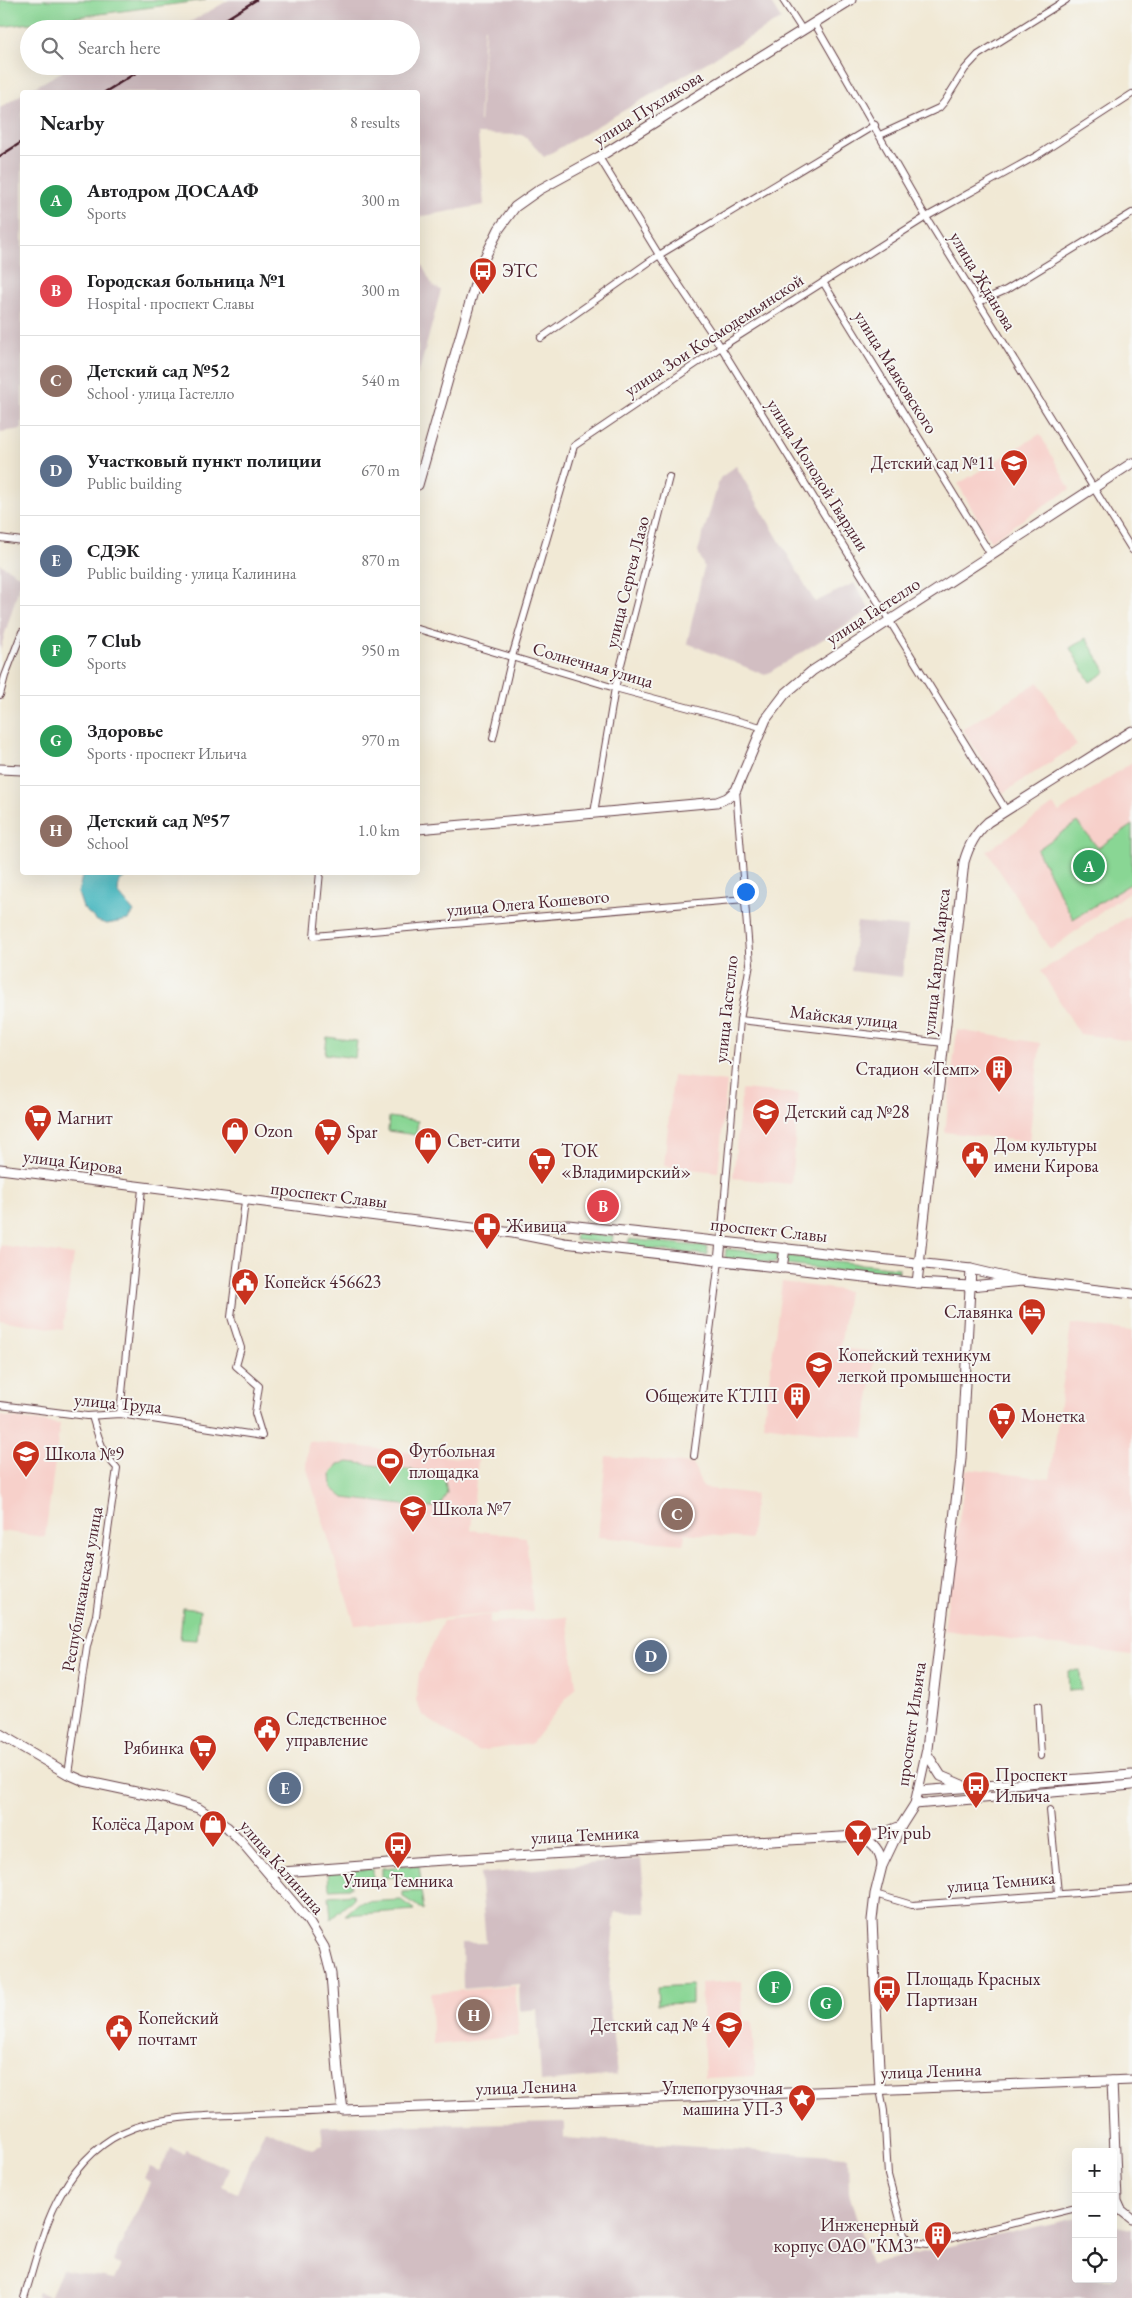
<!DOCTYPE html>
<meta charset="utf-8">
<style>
body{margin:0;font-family:"EB Garamond",serif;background:#f6f6f6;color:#202124}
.controls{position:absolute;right:15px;bottom:15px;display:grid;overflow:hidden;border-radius:5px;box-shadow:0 5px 20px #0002}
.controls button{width:45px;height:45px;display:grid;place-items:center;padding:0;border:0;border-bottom:1px solid #e0e0e0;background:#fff;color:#202124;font:25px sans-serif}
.you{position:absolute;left:745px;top:891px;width:18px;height:18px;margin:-12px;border:4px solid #fff;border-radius:50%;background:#1a73e8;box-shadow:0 0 0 8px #1a73e833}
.badge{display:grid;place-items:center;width:32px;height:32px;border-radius:50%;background:#c8321e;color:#fff;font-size:16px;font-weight:700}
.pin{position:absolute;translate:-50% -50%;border:2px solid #fff;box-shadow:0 1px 5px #0006}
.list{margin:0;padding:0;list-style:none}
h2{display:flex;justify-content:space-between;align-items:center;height:65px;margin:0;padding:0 20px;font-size:21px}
h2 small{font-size:16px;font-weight:400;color:#757577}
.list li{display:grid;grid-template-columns:32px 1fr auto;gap:15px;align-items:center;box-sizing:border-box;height:90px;padding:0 20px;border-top:1px solid #e0e0e0}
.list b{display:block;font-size:19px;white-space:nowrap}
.list p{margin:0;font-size:16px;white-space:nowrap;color:#757577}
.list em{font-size:16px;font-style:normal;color:#757577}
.icon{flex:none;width:28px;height:28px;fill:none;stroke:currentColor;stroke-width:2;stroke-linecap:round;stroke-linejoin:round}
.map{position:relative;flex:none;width:1132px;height:2298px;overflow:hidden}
.search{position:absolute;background:#fff;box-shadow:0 5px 20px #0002;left:20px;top:20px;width:400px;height:55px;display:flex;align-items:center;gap:12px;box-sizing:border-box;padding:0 18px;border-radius:28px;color:#757577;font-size:19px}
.panel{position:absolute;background:#fff;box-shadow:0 5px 20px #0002;left:20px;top:90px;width:400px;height:785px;border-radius:5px}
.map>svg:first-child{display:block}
.built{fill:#f7d0ca}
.industrial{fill:#d2bec2;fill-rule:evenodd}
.green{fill:#89d694;stroke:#6a7a60}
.water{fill:#49b8c0;stroke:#4a6c76}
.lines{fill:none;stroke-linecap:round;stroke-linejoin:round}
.street-casing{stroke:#633d44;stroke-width:8}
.secondary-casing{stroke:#633d44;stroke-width:11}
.street{stroke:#fff;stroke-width:6}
.secondary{stroke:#fff;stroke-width:9}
.rail{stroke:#4a1f2b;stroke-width:2.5}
.labels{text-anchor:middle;stroke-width:4;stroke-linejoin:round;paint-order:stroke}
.street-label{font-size:18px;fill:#4a1f2b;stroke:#f6f6f2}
.poi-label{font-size:18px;fill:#4a1f2b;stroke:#f6f6f2;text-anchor:start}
</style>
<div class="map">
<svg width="1132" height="2298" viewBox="0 0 1132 2298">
<rect width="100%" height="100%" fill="#f6f6f2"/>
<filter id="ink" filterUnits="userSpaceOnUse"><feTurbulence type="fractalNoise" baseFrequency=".02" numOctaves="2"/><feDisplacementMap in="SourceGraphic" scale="10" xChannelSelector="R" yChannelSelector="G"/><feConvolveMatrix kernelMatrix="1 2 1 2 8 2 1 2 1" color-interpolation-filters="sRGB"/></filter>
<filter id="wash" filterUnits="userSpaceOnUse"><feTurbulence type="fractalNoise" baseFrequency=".0096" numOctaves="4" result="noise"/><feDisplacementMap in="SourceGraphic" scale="20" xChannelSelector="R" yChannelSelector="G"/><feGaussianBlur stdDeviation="1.12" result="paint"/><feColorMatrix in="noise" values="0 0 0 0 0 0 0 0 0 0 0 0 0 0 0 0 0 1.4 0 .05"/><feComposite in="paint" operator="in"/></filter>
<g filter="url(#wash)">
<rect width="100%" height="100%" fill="#f1e9d5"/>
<g class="built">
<path d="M1040,434L1070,489L990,541L958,484Z"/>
<path d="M1038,682L1077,745L1003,793L963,729Z"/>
<path d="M1132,762V891H1130L1050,950L987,851L1053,805L1059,812Z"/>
<path d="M1132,914V1041L1080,1034L1041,971Z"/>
<path d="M957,1030L1040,1043L1029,1142L945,1132Z"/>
<path d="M673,1076L727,1082L718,1172L664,1166Z"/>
<path d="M742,1089L799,1094L791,1184L733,1178Z"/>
<path d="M0,1245L74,1255L63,1330L0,1320Z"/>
<path d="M782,1282L848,1291L840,1348L875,1352L864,1438L763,1425Z"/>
<path d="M1071,1324L1132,1331V1655L944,1630L966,1469L1050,1479Z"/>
<path d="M0,1416L60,1424L45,1537L0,1531Z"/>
<path d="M308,1441L478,1460L471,1530L526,1537L533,1611L355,1625L306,1466Z"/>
<path d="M606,1456L693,1464L703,1488L755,1494L751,1539L685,1533L684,1544L598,1537Z"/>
<path d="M490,1615V1623L567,1617L576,1686L531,1744L477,1751L422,1715L416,1700L419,1674L443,1621Z"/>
<path d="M741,1981L743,2021H752L755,2076L705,2078L701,1983Z"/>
<path d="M515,1986L519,2036L433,2045L430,1993Z"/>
</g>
<g class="industrial">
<path d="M229,0H769L781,19L544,157L524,135L478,134L484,205L418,217V92H26L72,66H411V29H178ZM484,28H485L480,121H479Z"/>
<path d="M22,94V429L0,432V108Z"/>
<path d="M418,258L433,286L441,290L418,376Z"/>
<path d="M736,466L815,602L854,583L870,610L765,675L687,643L704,567L698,551L720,478Z"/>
<path d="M0,564L22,577L0,650Z"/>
<path d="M857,922L908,927L902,977L851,971Z"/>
<path d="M641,1859L646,1913L615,1912L608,1990L617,2075L541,2082L537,2009L520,2011L519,1984L463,1989L462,1943H486L480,1874Z"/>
<path d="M564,2122V2138L848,2157L849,2193L870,2264L1076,2218V2279H1113V2225L1132,2229V2298H36L38,2291L50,2297L62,2270L114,2280L121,2265L113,2261L151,2182L144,2178L150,2167L159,2171L171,2148L184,2154L186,2150L229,2169L222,2186L237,2193L265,2129L312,2149L323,2145L321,2127Z"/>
</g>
<g class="green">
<path d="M0,0H206L0,27Z"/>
<path d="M1086,638L1106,672L1090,682L1070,648Z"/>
<path d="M1077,822L1098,848L1132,825V883L1073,919L1037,850Z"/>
<path d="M327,1037L357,1041L355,1058L325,1054Z"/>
<path d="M389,1117L418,1121L416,1135L388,1131Z"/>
<path d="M576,1232L613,1236L612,1244L575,1240Z"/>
<path d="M629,1239L708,1247L707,1255L628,1247Z"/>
<path d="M726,1249L777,1254L776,1263L725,1258Z"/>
<path d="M787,1256L899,1268L898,1277L786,1265Z"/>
<path d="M349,1462L435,1473L445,1481L447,1493L440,1505L429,1508L344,1498L332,1488L331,1474L338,1464Z"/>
<path d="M183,1608L200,1610L197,1640L180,1639Z"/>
<path d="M1080,1670L1081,1690L1069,1691L1068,1671Z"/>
<path d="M419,1865L421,1882L402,1884L401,1876L382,1878V1868Z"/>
<path d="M373,1869V1878L351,1880V1888L329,1889L328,1872Z"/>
<path d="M421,1891L424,1910L403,1897V1892Z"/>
<path d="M353,1894L354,1898L331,1919L329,1896Z"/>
<path d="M401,1900L415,1910L345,1915L360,1902Z"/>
<path d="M692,1985V2003L658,2004L657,1987Z"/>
</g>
<path class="water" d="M83,872L133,873L119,881L118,893L134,912L128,920L107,924L97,921L83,908L78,893Z"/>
</g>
<g filter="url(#ink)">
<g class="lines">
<g class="street-casing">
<g id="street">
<path d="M783,0L803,31"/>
<path d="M815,24L926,217L1132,550"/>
<path d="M880,135L939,108L945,101L965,69L978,55L1066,0"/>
<path d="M599,157L659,255L721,347L1006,810"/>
<path d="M823,282L991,555"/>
<path d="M979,302L1006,290L1132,213"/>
<path d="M541,338L659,255L875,125"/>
<path d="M0,538L22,541"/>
<path d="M418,629L615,688L761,727"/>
<path d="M0,695L5,676L22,632"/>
<path d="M493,738L512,657L574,446L721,347L926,217L1038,155L1132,94"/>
<path d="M594,813L615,688L669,477"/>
<path d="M320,872L314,936L745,899"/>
<path d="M740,1020L944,1043"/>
<path d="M721,1241L740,1020L750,964L736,790"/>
<path d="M0,1405L87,1416L120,1414L262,1436L255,1413L259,1386L236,1366L241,1348L231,1317L245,1201"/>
<path d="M120,1414L142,1188"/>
<path d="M694,1456L719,1261"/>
<path d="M1038,1706L1041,1756"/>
<path d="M68,1774L87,1646L96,1615L117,1468C102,1453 98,1436 92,1416"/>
<path d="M1050,1810L1058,1893"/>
<path d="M875,1894L912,1905L1132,1889"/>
<path d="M880,2089L884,2111L888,2175L904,2234L912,2242L928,2244L1076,2208"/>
<path d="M24,2298C35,2264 43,2225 61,2194C102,2121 157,2117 233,2115C270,2113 307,2113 343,2110"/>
</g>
</g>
<g class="secondary-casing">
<g id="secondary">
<path d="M418,485L480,267L499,229L515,207L539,190L599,157L851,0"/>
<path d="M0,769L22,770"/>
<path d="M418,829L717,802L727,798L736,790L766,719L785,694L812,671L1132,463"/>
<path d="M0,1169L513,1233L564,1243L917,1283L970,1286L1022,1281"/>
<path d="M515,1232L532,1227L568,1225L971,1269L1022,1281L1132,1294"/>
<path d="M719,1261L721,1241"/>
<path d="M782,1268L785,1248"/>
<path d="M917,1283L964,862C969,845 975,834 988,822L1132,731"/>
<path d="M0,1734L68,1774L84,1781L164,1798L198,1808L227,1827L241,1841L307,1919L324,1947L331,1974L338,2072L343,2110L1132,2080"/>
<path d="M927,1754L941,1776L962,1785"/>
<path d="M919,1791L1132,1775"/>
<path d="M915,1804L1132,1785"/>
<path d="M859,1837C873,1841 881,1851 882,1865"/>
<path d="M269,1873L428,1861L857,1836L878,1835L901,1826"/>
<path d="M1112,2081L1117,2201L1121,2210L1132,2219"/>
<path d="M880,2089L872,1920L875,1894L882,1866L901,1826L915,1804L927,1749L961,1459L971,1269"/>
</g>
</g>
<use href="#street" class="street"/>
<use href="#secondary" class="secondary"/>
<g class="rail">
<path d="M210,29L256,0"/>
<path d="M105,92L147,66"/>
<path d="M0,156L22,142"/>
</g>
</g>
</g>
<defs>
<g id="bus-pin" transform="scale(1.4375)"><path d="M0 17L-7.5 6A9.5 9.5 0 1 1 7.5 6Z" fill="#c8321e" stroke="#f6f6f2"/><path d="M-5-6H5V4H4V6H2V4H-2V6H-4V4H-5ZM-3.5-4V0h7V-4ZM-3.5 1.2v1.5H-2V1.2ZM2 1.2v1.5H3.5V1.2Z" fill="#fff"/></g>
<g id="school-pin" transform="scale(1.4375)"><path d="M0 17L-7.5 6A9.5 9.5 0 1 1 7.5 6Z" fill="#c8321e" stroke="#f6f6f2"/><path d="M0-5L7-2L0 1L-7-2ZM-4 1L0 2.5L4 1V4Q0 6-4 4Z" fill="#fff"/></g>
<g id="building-pin" transform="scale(1.4375)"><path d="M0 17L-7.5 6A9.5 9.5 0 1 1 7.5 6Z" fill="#c8321e" stroke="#f6f6f2"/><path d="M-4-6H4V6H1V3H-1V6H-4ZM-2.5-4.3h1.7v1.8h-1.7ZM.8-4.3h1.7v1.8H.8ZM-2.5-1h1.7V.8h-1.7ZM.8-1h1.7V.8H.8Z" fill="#fff"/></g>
<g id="supermarket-pin" transform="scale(1.4375)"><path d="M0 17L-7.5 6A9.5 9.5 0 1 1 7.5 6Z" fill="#c8321e" stroke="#f6f6f2"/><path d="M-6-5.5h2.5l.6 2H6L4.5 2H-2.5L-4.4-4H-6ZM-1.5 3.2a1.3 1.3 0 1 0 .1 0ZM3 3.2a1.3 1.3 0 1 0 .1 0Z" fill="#fff"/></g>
<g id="shop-pin" transform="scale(1.4375)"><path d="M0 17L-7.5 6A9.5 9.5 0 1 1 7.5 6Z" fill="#c8321e" stroke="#f6f6f2"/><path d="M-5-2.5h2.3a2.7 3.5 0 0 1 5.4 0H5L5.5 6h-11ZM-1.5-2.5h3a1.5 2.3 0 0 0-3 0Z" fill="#fff"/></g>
<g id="civic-pin" transform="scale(1.4375)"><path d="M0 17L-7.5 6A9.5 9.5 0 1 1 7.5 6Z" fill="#c8321e" stroke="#f6f6f2"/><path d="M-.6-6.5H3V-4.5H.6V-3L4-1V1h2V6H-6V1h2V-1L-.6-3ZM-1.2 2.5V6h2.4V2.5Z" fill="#fff"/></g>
<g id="pharmacy-pin" transform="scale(1.4375)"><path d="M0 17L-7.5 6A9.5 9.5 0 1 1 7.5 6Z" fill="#c8321e" stroke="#f6f6f2"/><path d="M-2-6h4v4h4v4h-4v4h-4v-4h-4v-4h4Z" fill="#fff"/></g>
<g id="hotel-pin" transform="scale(1.4375)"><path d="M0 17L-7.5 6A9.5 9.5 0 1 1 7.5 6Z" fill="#c8321e" stroke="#f6f6f2"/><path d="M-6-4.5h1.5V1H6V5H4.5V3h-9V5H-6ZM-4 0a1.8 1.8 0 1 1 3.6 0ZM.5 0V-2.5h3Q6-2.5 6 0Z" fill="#fff"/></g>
<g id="university-pin" transform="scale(1.4375)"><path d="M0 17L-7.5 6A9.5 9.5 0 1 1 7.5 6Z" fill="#c8321e" stroke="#f6f6f2"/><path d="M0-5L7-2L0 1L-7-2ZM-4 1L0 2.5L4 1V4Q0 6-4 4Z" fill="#fff"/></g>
<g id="stadium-pin" transform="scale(1.4375)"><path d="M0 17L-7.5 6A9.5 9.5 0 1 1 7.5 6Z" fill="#c8321e" stroke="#f6f6f2"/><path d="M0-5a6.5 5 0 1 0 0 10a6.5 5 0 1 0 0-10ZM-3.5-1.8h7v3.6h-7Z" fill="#fff"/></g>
<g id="bar-pin" transform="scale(1.4375)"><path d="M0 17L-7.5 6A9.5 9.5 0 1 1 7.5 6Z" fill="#c8321e" stroke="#f6f6f2"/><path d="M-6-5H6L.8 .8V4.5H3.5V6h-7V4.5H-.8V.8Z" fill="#fff"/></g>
<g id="sight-pin" transform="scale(1.4375)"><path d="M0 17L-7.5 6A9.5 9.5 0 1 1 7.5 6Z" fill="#c8321e" stroke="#f6f6f2"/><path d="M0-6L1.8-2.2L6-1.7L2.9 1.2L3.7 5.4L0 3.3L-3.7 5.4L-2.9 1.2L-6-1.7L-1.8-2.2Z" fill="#fff"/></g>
</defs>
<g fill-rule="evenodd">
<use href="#bus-pin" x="483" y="271"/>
<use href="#school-pin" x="1014" y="463"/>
<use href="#building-pin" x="999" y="1069"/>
<use href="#school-pin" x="766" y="1112"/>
<use href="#supermarket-pin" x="38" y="1118"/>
<use href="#shop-pin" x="235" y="1131"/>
<use href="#supermarket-pin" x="328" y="1132"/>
<use href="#shop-pin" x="428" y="1141"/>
<use href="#civic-pin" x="975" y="1155"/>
<use href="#supermarket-pin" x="542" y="1161"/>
<use href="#pharmacy-pin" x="487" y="1226"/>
<use href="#civic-pin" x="245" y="1282"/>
<use href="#hotel-pin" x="1032" y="1312"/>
<use href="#university-pin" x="819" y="1365"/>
<use href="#building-pin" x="797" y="1396"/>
<use href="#supermarket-pin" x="1002" y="1416"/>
<use href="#school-pin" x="26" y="1454"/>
<use href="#stadium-pin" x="390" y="1461"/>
<use href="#school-pin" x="413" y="1509"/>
<use href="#civic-pin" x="267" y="1729"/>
<use href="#supermarket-pin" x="203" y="1748"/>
<use href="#bus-pin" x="976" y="1785"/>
<use href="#shop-pin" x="213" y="1824"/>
<use href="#bar-pin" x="858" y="1833"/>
<use href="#bus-pin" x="398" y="1845"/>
<use href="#bus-pin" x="887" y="1989"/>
<use href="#school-pin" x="729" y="2025"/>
<use href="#civic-pin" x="119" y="2028"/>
<use href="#sight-pin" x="802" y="2098"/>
<use href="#building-pin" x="938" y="2235"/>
</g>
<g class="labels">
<g class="street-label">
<text transform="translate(648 108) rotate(-32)" y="6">улица Пухлякова</text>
<text transform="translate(983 281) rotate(59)" y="6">улица Жданова</text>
<text transform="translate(714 335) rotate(-33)" y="6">улица Зои Космодемьянской</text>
<text transform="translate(896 372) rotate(58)" y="6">улица Маяковского</text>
<text transform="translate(818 475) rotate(58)" y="6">улица Молодой Гвардии</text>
<text transform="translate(627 582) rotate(-76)" y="6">улица Сергея Лазо</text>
<text transform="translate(873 611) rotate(-33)" y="6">улица Гастелло</text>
<text transform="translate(593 665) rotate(16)" y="6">Солнечная улица</text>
<text transform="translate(528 903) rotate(-5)" y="6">улица Олега Кошевого</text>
<text transform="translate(936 962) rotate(-84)" y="6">улица Карла Маркса</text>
<text transform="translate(726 1009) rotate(-84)" y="6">улица Гастелло</text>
<text transform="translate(844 1017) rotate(6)" y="6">Майская улица</text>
<text transform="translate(73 1162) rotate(7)" y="6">улица Кирова</text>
<text transform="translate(329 1195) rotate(7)" y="6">проспект Славы</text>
<text transform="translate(769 1230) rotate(6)" y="6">проспект Славы</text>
<text transform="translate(118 1403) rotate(5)" y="6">улица Труда</text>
<text transform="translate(82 1589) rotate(-80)" y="6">Республиканская улица</text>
<text transform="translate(911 1724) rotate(-82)" y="6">проспект Ильича</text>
<text transform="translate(585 1835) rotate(-3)" y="6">улица Темника</text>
<text transform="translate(282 1867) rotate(49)" y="6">улица Калинина</text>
<text transform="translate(1001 1882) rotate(-5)" y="6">улица Темника</text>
<text transform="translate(931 2071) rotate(-2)" y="6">улица Ленина</text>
<text transform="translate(526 2087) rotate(-2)" y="6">улица Ленина</text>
</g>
<g class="poi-label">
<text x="502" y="277">ЭТС</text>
<text x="995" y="469" text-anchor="end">Детский сад №11</text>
<text x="980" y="1075" text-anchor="end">Стадион «Темп»</text>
<text x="785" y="1118">Детский сад №28</text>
<text x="57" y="1124">Магнит</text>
<text x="254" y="1137">Ozon</text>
<text x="347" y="1138">Spar</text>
<text x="447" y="1147">Свет-сити</text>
<text x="994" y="1151">Дом культуры<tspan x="994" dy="21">имени Кирова</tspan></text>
<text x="561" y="1157">ТОК<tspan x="561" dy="21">«Владимирский»</tspan></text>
<text x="506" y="1232">Живица</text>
<text x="264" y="1288">Копейск 456623</text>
<text x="1013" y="1318" text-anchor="end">Славянка</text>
<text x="838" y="1361">Копейский техникум<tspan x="838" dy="21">легкой промышенности</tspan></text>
<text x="778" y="1402" text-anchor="end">Общежите КТЛП</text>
<text x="1021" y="1422">Монетка</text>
<text x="409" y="1457">Футбольная<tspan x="409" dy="21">площадка</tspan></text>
<text x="45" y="1460">Школа №9</text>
<text x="432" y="1515">Школа №7</text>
<text x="286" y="1725">Следственное<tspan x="286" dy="21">управление</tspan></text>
<text x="184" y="1754" text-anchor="end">Рябинка</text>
<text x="995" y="1781">Проспект<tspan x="995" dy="21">Ильича</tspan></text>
<text x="194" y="1830" text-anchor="end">Колёса Даром</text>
<text x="877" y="1839">Piv pub</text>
<text x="398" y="1887" text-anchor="middle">Улица Темника</text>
<text x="906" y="1985">Площадь Красных<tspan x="906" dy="21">Партизан</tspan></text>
<text x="138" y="2024">Копейский<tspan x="138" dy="21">почтамт</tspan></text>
<text x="710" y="2031" text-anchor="end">Детский сад № 4</text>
<text x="783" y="2094" text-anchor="end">Углепогрузочная<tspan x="783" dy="21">машина УП-3</tspan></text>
<text x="919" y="2231" text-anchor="end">Инженерный<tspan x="919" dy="21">корпус ОАО "КМЗ"</tspan></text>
</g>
</g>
</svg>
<div class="controls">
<button>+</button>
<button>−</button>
<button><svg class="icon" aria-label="locate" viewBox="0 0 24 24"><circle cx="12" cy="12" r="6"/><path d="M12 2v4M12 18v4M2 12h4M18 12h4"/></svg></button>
</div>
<div class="you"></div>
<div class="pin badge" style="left:1089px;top:866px;background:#2e9e5b">A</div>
<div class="pin badge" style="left:603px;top:1206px;background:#e0444e">B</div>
<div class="pin badge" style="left:677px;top:1514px;background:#8d6e63">C</div>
<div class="pin badge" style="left:651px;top:1656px;background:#5c6f8a">D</div>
<div class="pin badge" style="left:285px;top:1788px;background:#5c6f8a">E</div>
<div class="pin badge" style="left:775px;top:1987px;background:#2e9e5b">F</div>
<div class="pin badge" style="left:826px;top:2003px;background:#2e9e5b">G</div>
<div class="pin badge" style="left:474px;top:2015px;background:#8d6e63">H</div>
<div class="search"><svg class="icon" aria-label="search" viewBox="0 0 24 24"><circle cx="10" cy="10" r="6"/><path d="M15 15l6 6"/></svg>Search here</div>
<section class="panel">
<h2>Nearby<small>8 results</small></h2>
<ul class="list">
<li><span class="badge" style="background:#2e9e5b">A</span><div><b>Автодром ДОСААФ</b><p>Sports</p></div><em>300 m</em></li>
<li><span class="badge" style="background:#e0444e">B</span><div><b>Городская больница №1</b><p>Hospital · проспект Славы</p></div><em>300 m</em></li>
<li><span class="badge" style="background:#8d6e63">C</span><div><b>Детский сад №52</b><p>School · улица Гастелло</p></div><em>540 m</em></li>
<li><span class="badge" style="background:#5c6f8a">D</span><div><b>Участковый пункт полиции</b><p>Public building</p></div><em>670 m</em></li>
<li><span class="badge" style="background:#5c6f8a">E</span><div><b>СДЭК</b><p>Public building · улица Калинина</p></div><em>870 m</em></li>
<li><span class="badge" style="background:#2e9e5b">F</span><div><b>7 Club</b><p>Sports</p></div><em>950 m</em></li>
<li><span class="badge" style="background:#2e9e5b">G</span><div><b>Здоровье</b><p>Sports · проспект Ильича</p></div><em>970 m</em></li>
<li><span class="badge" style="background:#8d6e63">H</span><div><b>Детский сад №57</b><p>School</p></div><em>1.0 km</em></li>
</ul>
</section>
</div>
